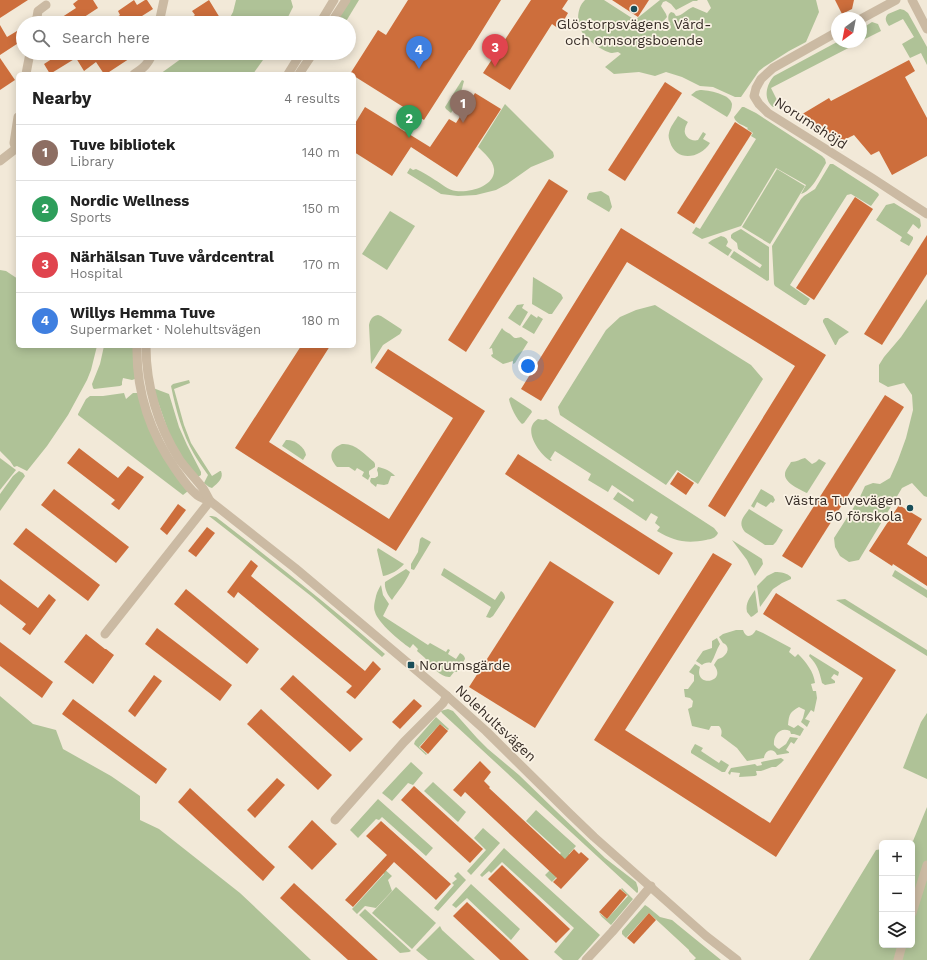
<!DOCTYPE html>
<meta charset="utf-8">
<style>
body{margin:0;font-family:"Work Sans",sans-serif;background:#f6f6f6;color:#222}
.controls{position:absolute;right:12px;bottom:12px;display:grid;overflow:hidden;border-radius:6px;box-shadow:0 2px 10px #0003}
.controls button{width:36px;height:36px;display:grid;place-items:center;padding:0;border:0;border-bottom:1px solid #e0e0e0;background:#fff;color:#222;font:20px sans-serif}
.compass{position:absolute;left:831px;top:12px;width:36px;height:36px;border-radius:50%;background:#fff;box-shadow:0 2px 10px #0003;rotate:212deg}
.you{position:absolute;left:528px;top:366px;width:14px;height:14px;margin:-10px;border:3px solid #fff;border-radius:50%;background:#1a73e8;box-shadow:0 0 0 6px #1a73e833}
.badge{display:grid;place-items:center;width:26px;height:26px;border-radius:50%;background:#194e59;color:#fff;font-size:13px;font-weight:700}
.pin{position:absolute;translate:-50% -33px;filter:drop-shadow(0 1px 2px #0008)}
.pin::after{content:'';position:absolute;top:21px;width:14px;height:12px;background:inherit;clip-path:polygon(0 0,100% 0,50% 100%)}
.list{margin:0;padding:0;list-style:none}
h2{display:flex;justify-content:space-between;align-items:center;height:52px;margin:0;padding:0 16px;font-size:17px}
h2 small{font-size:13px;font-weight:400;color:#767676}
.list li{display:grid;grid-template-columns:26px 1fr auto;gap:12px;align-items:center;box-sizing:border-box;height:56px;padding:0 16px;border-top:1px solid #e0e0e0}
.list b{display:block;font-size:15px;white-space:nowrap}
.list p{margin:0;font-size:13px;white-space:nowrap;color:#767676}
.list em{font-size:13px;font-style:normal;color:#767676}
.icon{flex:none;width:22px;height:22px;fill:none;stroke:currentColor;stroke-width:2;stroke-linecap:round;stroke-linejoin:round}
.map{position:relative;flex:none;width:927px;height:960px;overflow:hidden}
.search{position:absolute;background:#fff;box-shadow:0 2px 10px #0003;left:16px;top:16px;width:340px;height:44px;display:flex;align-items:center;gap:10px;box-sizing:border-box;padding:0 14px;border-radius:22px;color:#767676;font-size:15px}
.panel{position:absolute;background:#fff;box-shadow:0 2px 10px #0003;left:16px;top:72px;width:340px;height:276px;border-radius:6px}
.map>svg:first-child{display:block}
.green{fill:#afc297}
.building{fill:#cd6e3c}
.lines{fill:none;stroke-linecap:round;stroke-linejoin:round}
.street{stroke:#cbbaa3;stroke-width:9}
.poi-dot{fill:#194e59;stroke:#faf2e4;stroke-width:1.5}
.labels{text-anchor:middle;stroke-width:3.5;stroke-linejoin:round;paint-order:stroke}
.poi-label{font-size:14px;fill:#362c26;stroke:#faf2e4}
.street-label{font-size:14px;fill:#362c26;stroke:#faf2e4}
</style>
<div class="map">
<svg width="927" height="960" viewBox="0 0 927 960">
<rect width="100%" height="100%" fill="#f2e9d8"/>
<g class="green">
<path d="M236,0H291L293,7L285,23H227L233,12Z"/>
<path d="M350,0H359L345,23H335Z"/>
<path d="M585,0H604L635,20L660,0H698L697,1H693L676,10L671,4L666,1L663,2L661,6L666,14L667,17L659,26C660,30 663,31 667,31L671,28C671,25 670,25 669,22C668,19 668,16 669,14L671,12L674,13L676,16C682,16 687,9 693,7L707,13L711,8L707,0H816L819,12L806,42L789,51L764,67L759,71L741,97H735L713,87L700,86L682,77L666,72L655,76L639,72L614,74L605,67L621,54L618,52C616,52 614,53 612,53C603,52 586,39 582,32C576,23 577,7 585,0Z"/>
<path d="M900,9L904,10L908,13L927,47V65L921,53L910,58L902,44L914,37L903,19L889,26C886,22 884,18 888,14Z"/>
<path d="M872,22L878,24L881,31L861,41V29Z"/>
<path d="M837,42H860L771,88L780,106L773,107C763,99 766,85 774,76Z"/>
<path d="M189,53H268L253,74H160Z"/>
<path d="M462,80L464,81L459,100L451,113L446,109L445,107Z"/>
<path d="M700,90C708,90 730,94 732,104C732,109 730,113 727,117L691,95L696,91Z"/>
<path d="M505,104L553,152L554,156L553,158L531,167L507,184L496,190L476,195L458,196L441,194L407,173L410,168L413,170L416,169C423,172 429,176 435,180C442,184 448,190 456,191C470,193 496,186 494,169C493,160 484,153 478,147Z"/>
<path d="M742,107H744L756,113L822,156L825,159L826,163C820,173 812,191 801,194L806,185L776,168L741,226L702,239L692,233L696,227L700,229L756,139L751,136L753,133L747,129L748,128C743,125 735,123 734,117Z"/>
<path d="M678,116L688,122C687,123 685,128 685,129C683,136 691,142 698,140L703,132L706,134L703,139L710,143C700,159 676,162 670,142C669,139 668,136 669,133C670,127 675,121 678,116Z"/>
<path d="M830,164H833L878,193L879,195L871,206L851,194L847,195L790,285L810,299L806,305H804L775,286L774,284L772,246L801,199L804,196L815,189Z"/>
<path d="M777,169L805,186L770,244L742,227Z"/>
<path d="M601,191L609,196L612,207L609,212L587,199V197L589,193Z"/>
<path d="M894,203L920,219L921,226L919,229L913,224L907,233L913,237V239L909,246L900,241L902,237L876,220L886,205Z"/>
<path d="M390,211L415,226L387,270L362,254Z"/>
<path d="M741,229L769,247V280L767,281L730,257L734,251L760,268L762,265L738,249L737,243L731,238V235L733,233Z"/>
<path d="M721,236C725,237 727,238 728,242L726,246L732,250L728,256L708,243L712,240Z"/>
<path d="M0,270L6,271L18,279V346H97L91,370L87,380L68,415L47,446L27,471L17,466L14,467L10,461L0,451Z"/>
<path d="M533,277L561,294L563,298L552,314H549L532,304Z"/>
<path d="M927,299V497L924,496L912,483L902,488L859,560L849,562L840,556L835,547L834,538L859,499L865,486L873,483L880,484L890,478L898,460L906,438L913,410L912,395L904,383L888,387L879,382V365L884,357L901,337Z"/>
<path d="M524,304L522,308L528,312L520,326L508,318L517,305Z"/>
<path d="M655,305L751,365L763,379L698,484L677,470L666,485L560,415L558,407L606,330L620,317L636,310Z"/>
<path d="M531,314L537,318L538,316L543,319L534,334L522,327Z"/>
<path d="M378,315L381,316L401,329L402,330L400,334L383,345L371,364L369,325C370,320 372,316 378,315Z"/>
<path d="M825,318H828L849,332L839,339L836,345H835L823,322V320Z"/>
<path d="M502,328C504,331 507,332 510,334C515,338 513,339 521,337L528,342L515,363L513,364V361L503,364L492,357L491,355L493,354L492,348L489,349Z"/>
<path d="M104,346H133L135,379L132,380L123,378L122,382V385L120,386L94,389L93,388L92,384L100,364Z"/>
<path d="M189,380L190,383L174,389L184,425L191,443L196,451L212,476L220,471H221C224,478 218,483 212,488L209,487L204,483L208,475C203,468 198,461 194,454C182,433 176,410 171,386L173,384Z"/>
<path d="M153,388L169,394L179,427L187,445L201,472V475L198,477L187,465L170,436Z"/>
<path d="M124,393L126,399L133,393H138L188,491L183,495L78,415V414L86,399L90,396H103Z"/>
<path d="M511,397L531,410L532,412L524,423L522,424C517,420 510,406 509,399Z"/>
<path d="M538,419L543,420L546,419L714,528L718,533C716,538 711,539 706,540C686,544 674,541 657,531L660,527L655,523L658,517L651,513L646,521L613,499L618,492L633,502L634,500L612,485L608,492L588,480L591,474L555,451L550,459L552,460L551,461C540,455 521,429 538,419Z"/>
<path d="M286,440C294,439 305,447 306,455L303,460L282,446Z"/>
<path d="M342,444C356,443 364,454 374,462L375,464V467L369,471V474L370,476L368,480L362,476L364,472L357,468L355,471L349,467H337C328,457 330,449 342,444Z"/>
<path d="M0,458L16,470L0,490Z"/>
<path d="M805,458L812,464L816,462L819,459L826,463L807,493C801,490 784,483 785,474C785,470 789,466 791,462C797,462 800,459 805,458Z"/>
<path d="M378,467C384,468 391,471 395,476H391L388,484L384,485L377,484L376,487L371,483L370,481L371,478H375L378,476V473L377,470Z"/>
<path d="M19,471L23,473L25,476L0,511V494L13,476Z"/>
<path d="M761,489L773,496L775,500L773,503L771,502L766,507L757,502L754,508L751,506Z"/>
<path d="M749,509L783,530L776,542L773,545H765L745,532C737,522 744,517 749,509Z"/>
<path d="M209,516H212L216,517C273,561 330,606 385,654L382,657L311,596Z"/>
<path d="M422,537L431,542L414,570L411,569V564L418,552L420,539Z"/>
<path d="M732,540L759,557L762,559L763,564L755,576L747,560Z"/>
<path d="M378,548L402,563L404,564C399,570 390,575 383,576L377,550Z"/>
<path d="M444,568L495,600L501,591C504,593 505,595 505,598L493,616L490,618L486,617L491,607L441,575Z"/>
<path d="M406,569L410,572C406,582 398,591 392,600C388,596 384,588 385,582Z"/>
<path d="M895,570L927,590V598L892,576Z"/>
<path d="M775,572C781,572 787,573 791,577V579L782,583L773,589L760,607L757,586L767,576Z"/>
<path d="M381,585L383,595L389,604L383,616L428,645L430,643L446,652L448,649L450,650L448,654L456,659L460,653C462,654 465,656 465,659L457,672H454L450,677C441,678 433,667 427,661L425,658L417,651L418,649L413,644L410,648C400,641 378,623 375,612C373,607 375,601 376,596C377,592 379,588 381,585Z"/>
<path d="M755,590L758,612L753,616L751,617L747,612C745,603 750,597 755,590Z"/>
<path d="M845,599L927,650V656L836,600Z"/>
<path d="M736,630H743C746,639 752,637 756,630L763,633L791,648L789,652L795,657L798,654C806,662 814,672 815,683L811,684L813,691H816L817,698L814,712L811,710L805,719L810,721L807,727L801,722L803,718L805,710L799,707C790,712 789,714 788,725L794,728L798,725L804,729L800,736L794,734H791L790,731C780,726 773,736 774,745L777,748L779,749L786,744L790,737L798,738L794,744L791,742L786,750L789,752V753L777,755C773,747 765,750 764,758L747,761L737,748L721,736C722,732 722,729 719,726H711L709,730L692,726L688,709L692,707L693,701L690,698L685,697L684,689H688L694,681V675L689,672L695,664L700,667C693,688 728,683 714,665C715,663 716,661 718,659C720,658 722,658 724,656C729,652 729,645 723,643L719,637L723,634Z"/>
<path d="M717,638L720,644C716,650 715,657 711,663C708,662 704,663 702,665L696,661L703,651L712,648V641Z"/>
<path d="M810,654L839,672L838,676L834,674L831,678L835,681V683L825,685L822,683C819,670 818,666 809,656Z"/>
<path d="M0,696L33,724L56,730L63,749L111,776L140,796V820L159,829L240,893L311,960H0Z"/>
<path d="M448,709L453,711L477,738L488,749L519,775L555,810L605,858L636,882L638,888V892L637,893L442,713L441,711L444,710Z"/>
<path d="M927,713V779L903,768L921,722Z"/>
<path d="M436,717L449,729L448,730L440,724L419,747L427,754L426,755L414,744L415,741Z"/>
<path d="M695,744L703,748L701,751L719,763L721,760L729,765L725,772H722L691,753V751Z"/>
<path d="M781,758L784,760L781,763L776,767H772L761,771H756L757,775L755,776L739,777L740,773L731,772L730,775L728,773L731,768L755,764L757,766L762,765L761,762Z"/>
<path d="M411,762L423,773L413,785L408,783L392,801L382,793Z"/>
<path d="M433,782L466,812L458,822L424,791Z"/>
<path d="M378,799L433,848L426,856L382,817L379,820L376,819L358,838L350,830Z"/>
<path d="M927,807V960H809L876,850L882,849V945H912V843H906L913,841Z"/>
<path d="M536,810L576,846L569,854L574,859L552,882L545,875L554,866L552,863L561,853L526,821Z"/>
<path d="M483,828L500,843L471,875L467,871L486,850L474,838Z"/>
<path d="M504,848L600,935L578,960H563L554,952L574,928L502,862L491,873L489,871L482,877L480,875Z"/>
<path d="M382,867L392,876L388,880L392,891L376,908L365,906L357,914L352,909L384,874L380,870Z"/>
<path d="M458,872L466,880L438,911L434,908L454,885L452,883L457,879L454,876Z"/>
<path d="M471,884L520,929L511,940L467,898L456,908L452,905Z"/>
<path d="M396,887L436,923L412,949L372,913Z"/>
<path d="M622,888L633,899L611,925L602,917L599,913L607,919L628,896L621,889Z"/>
<path d="M645,905L648,907L660,917L672,920L678,925L721,960H694L696,958L689,951V950L649,913L626,938L622,934V931Z"/>
<path d="M365,909L411,951L409,952L400,953L359,915Z"/>
<path d="M440,926L442,930L475,960H428L416,950Z"/>
</g>
<g class="building">
<path d="M0,0H28L0,18Z"/>
<path d="M78,0H93L98,8L75,23H53L76,8L73,4Z"/>
<path d="M134,0L137,5L145,0H147L153,9L131,23H108L120,15L118,11Z"/>
<path d="M209,0L220,18L212,23H184L195,15L192,11Z"/>
<path d="M408,0H501L470,50H469L424,120L354,76V74H350L378,30L386,35Z"/>
<path d="M531,0H568L562,9L568,13L559,29L552,24L510,90L483,73Z"/>
<path d="M612,0H649L638,17Z"/>
<path d="M835,0H854L852,9L842,14Z"/>
<path d="M0,25L7,37L17,31L23,40L0,55Z"/>
<path d="M61,53H138L106,74H104L96,62L84,71L76,58L50,74L44,64Z"/>
<path d="M0,58L15,80L0,90Z"/>
<path d="M909,60L915,71L905,77L927,118V156L892,175L879,151L871,155L854,135L840,142L799,116L829,98L831,101Z"/>
<path d="M665,82L682,93L625,181L608,170Z"/>
<path d="M475,93L501,109L457,177L411,147L392,176L354,152V125L365,107L430,147L449,119L456,123Z"/>
<path d="M735,122L752,133L694,224L677,213Z"/>
<path d="M549,179L568,191L466,352L448,340Z"/>
<path d="M855,197L873,209L814,300L796,288Z"/>
<path d="M621,228L826,355L725,517L708,506L795,366L627,262L541,401L521,389Z"/>
<path d="M927,235V274L882,345L864,334Z"/>
<path d="M301,346H330L269,442L389,519L453,418L375,368L388,349L485,411L396,551L235,448Z"/>
<path d="M885,395L904,407L802,568L782,556Z"/>
<path d="M79,448L118,478L128,466L144,477L119,510L111,504L115,500L67,463Z"/>
<path d="M518,454L673,553L659,575L505,474Z"/>
<path d="M678,472L694,483L686,495L670,484Z"/>
<path d="M54,489L129,547L116,563L41,505Z"/>
<path d="M178,504L186,510L167,535L160,529Z"/>
<path d="M899,505L922,519L907,544L927,557V586L893,564L892,566L869,551Z"/>
<path d="M207,527L215,533L196,557L188,551Z"/>
<path d="M26,528L100,585L88,601L13,544Z"/>
<path d="M713,553L732,564L625,730L770,823L863,678L763,614L776,593L896,670L776,857L594,740Z"/>
<path d="M251,560L258,566L251,576L365,671L373,661L381,669L355,699L346,692L352,686L238,592L234,598L227,592Z"/>
<path d="M550,561L614,602L535,728L469,687Z"/>
<path d="M0,579L38,608L49,594L56,600L30,635L22,629L26,624L0,604Z"/>
<path d="M186,589L259,649L247,664L174,604Z"/>
<path d="M157,628L232,685L220,701L145,644Z"/>
<path d="M86,634L105,649H106L114,655L93,684L64,662Z"/>
<path d="M0,642L53,682L42,698L0,666Z"/>
<path d="M154,675L162,681L135,717L128,711Z"/>
<path d="M293,675L363,739L350,752L280,689Z"/>
<path d="M73,699L167,769L156,784L62,714Z"/>
<path d="M414,699L422,706L400,729L392,722Z"/>
<path d="M261,709L332,775L318,790L247,724Z"/>
<path d="M440,724L448,731L428,754L420,747Z"/>
<path d="M480,761L491,772L484,781L490,787L489,788L565,859L574,849L579,854L581,852L589,859L561,889L553,882L557,878L465,792L461,797L453,790Z"/>
<path d="M277,778L285,785L255,818L247,810Z"/>
<path d="M414,786L483,849L470,863L401,800Z"/>
<path d="M190,788L275,867L263,881L178,802Z"/>
<path d="M312,820L337,844L312,870L288,847Z"/>
<path d="M381,821L451,884L436,900L394,862L353,907L345,900L387,855L366,836Z"/>
<path d="M502,865L570,929L556,943L488,879Z"/>
<path d="M294,883L328,914L378,960H348L295,912L280,898Z"/>
<path d="M620,889L627,895L607,919L599,912Z"/>
<path d="M467,902L509,941L529,960H500L453,916Z"/>
<path d="M649,913L656,920L634,944L627,938Z"/>
</g>
<g class="lines">
<g class="street">
<path d="M912,0L927,29"/>
<path d="M861,19L896,0"/>
<path d="M36,23L38,11L46,5"/>
<path d="M159,23L164,0"/>
<path d="M320,23L334,0"/>
<path d="M331,23L346,0"/>
<path d="M837,32L773,68L761,79L756,88L754,96L759,104L768,113L872,178L927,214"/>
<path d="M26,74L30,53"/>
<path d="M134,74C144,68 148,64 153,53"/>
<path d="M288,74L301,53"/>
<path d="M299,74L313,53"/>
<path d="M16,149L14,143L18,117"/>
<path d="M0,161L18,147"/>
<path d="M137,346C136,392 150,433 176,470C181,477 189,489 196,494C199,497 205,499 210,501L295,568L447,696L486,731L568,812L594,837L706,936L737,960"/>
<path d="M146,346C146,386 158,426 179,459C186,469 195,478 202,487C205,491 207,496 210,501"/>
<path d="M105,634L210,501"/>
<path d="M335,820L404,742L443,703L447,696"/>
<path d="M912,913L927,865"/>
<path d="M586,960L612,932L651,886"/>
<path d="M898,960L902,945"/>
</g>
</g>
<g class="poi-dot">
<circle cx="634" cy="9" r="4"/>
<circle cx="910" cy="508" r="4"/>
<rect x="407" y="661" width="8" height="8" rx="2"/>
</g>
<g class="labels">
<g class="poi-label">
<text x="634" y="29">Glöstorpsvägens Vård-<tspan x="634" dy="16">och omsorgsboende</tspan></text>
<text x="902" y="505" text-anchor="end">Västra Tuvevägen<tspan x="902" dy="16">50 förskola</tspan></text>
<text x="419" y="670" text-anchor="start">Norumsgärde</text>
</g>
<g class="street-label">
<text transform="translate(811 123) rotate(33)" y="5">Norumshöjd</text>
<text transform="translate(496 723) rotate(43)" y="5">Nolehultsvägen</text>
</g>
</g>
</svg>
<div class="controls">
<button>+</button>
<button>−</button>
<button><svg class="icon" aria-label="layers" viewBox="0 0 24 24"><path d="M12 4l9 5-9 5-9-5zM3 14l9 5 9-5"/></svg></button>
</div>
<svg class="compass" viewBox="-18 -18 36 36"><path d="M0-13l5 13h-10z" fill="#e53935"/><path d="M0 13l5-13h-10z" fill="#767676"/></svg>
<div class="you"></div>
<div class="pin badge" style="left:463px;top:123px;background:#8d6e63">1</div>
<div class="pin badge" style="left:409px;top:138px;background:#2e9e5b">2</div>
<div class="pin badge" style="left:495px;top:67px;background:#e0444e">3</div>
<div class="pin badge" style="left:419px;top:69px;background:#3f7fe0">4</div>
<div class="search"><svg class="icon" aria-label="search" viewBox="0 0 24 24"><circle cx="10" cy="10" r="6"/><path d="M15 15l6 6"/></svg>Search here</div>
<section class="panel">
<h2>Nearby<small>4 results</small></h2>
<ul class="list">
<li><span class="badge" style="background:#8d6e63">1</span><div><b>Tuve bibliotek</b><p>Library</p></div><em>140 m</em></li>
<li><span class="badge" style="background:#2e9e5b">2</span><div><b>Nordic Wellness</b><p>Sports</p></div><em>150 m</em></li>
<li><span class="badge" style="background:#e0444e">3</span><div><b>Närhälsan Tuve vårdcentral</b><p>Hospital</p></div><em>170 m</em></li>
<li><span class="badge" style="background:#3f7fe0">4</span><div><b>Willys Hemma Tuve</b><p>Supermarket · Nolehultsvägen</p></div><em>180 m</em></li>
</ul>
</section>
</div>
